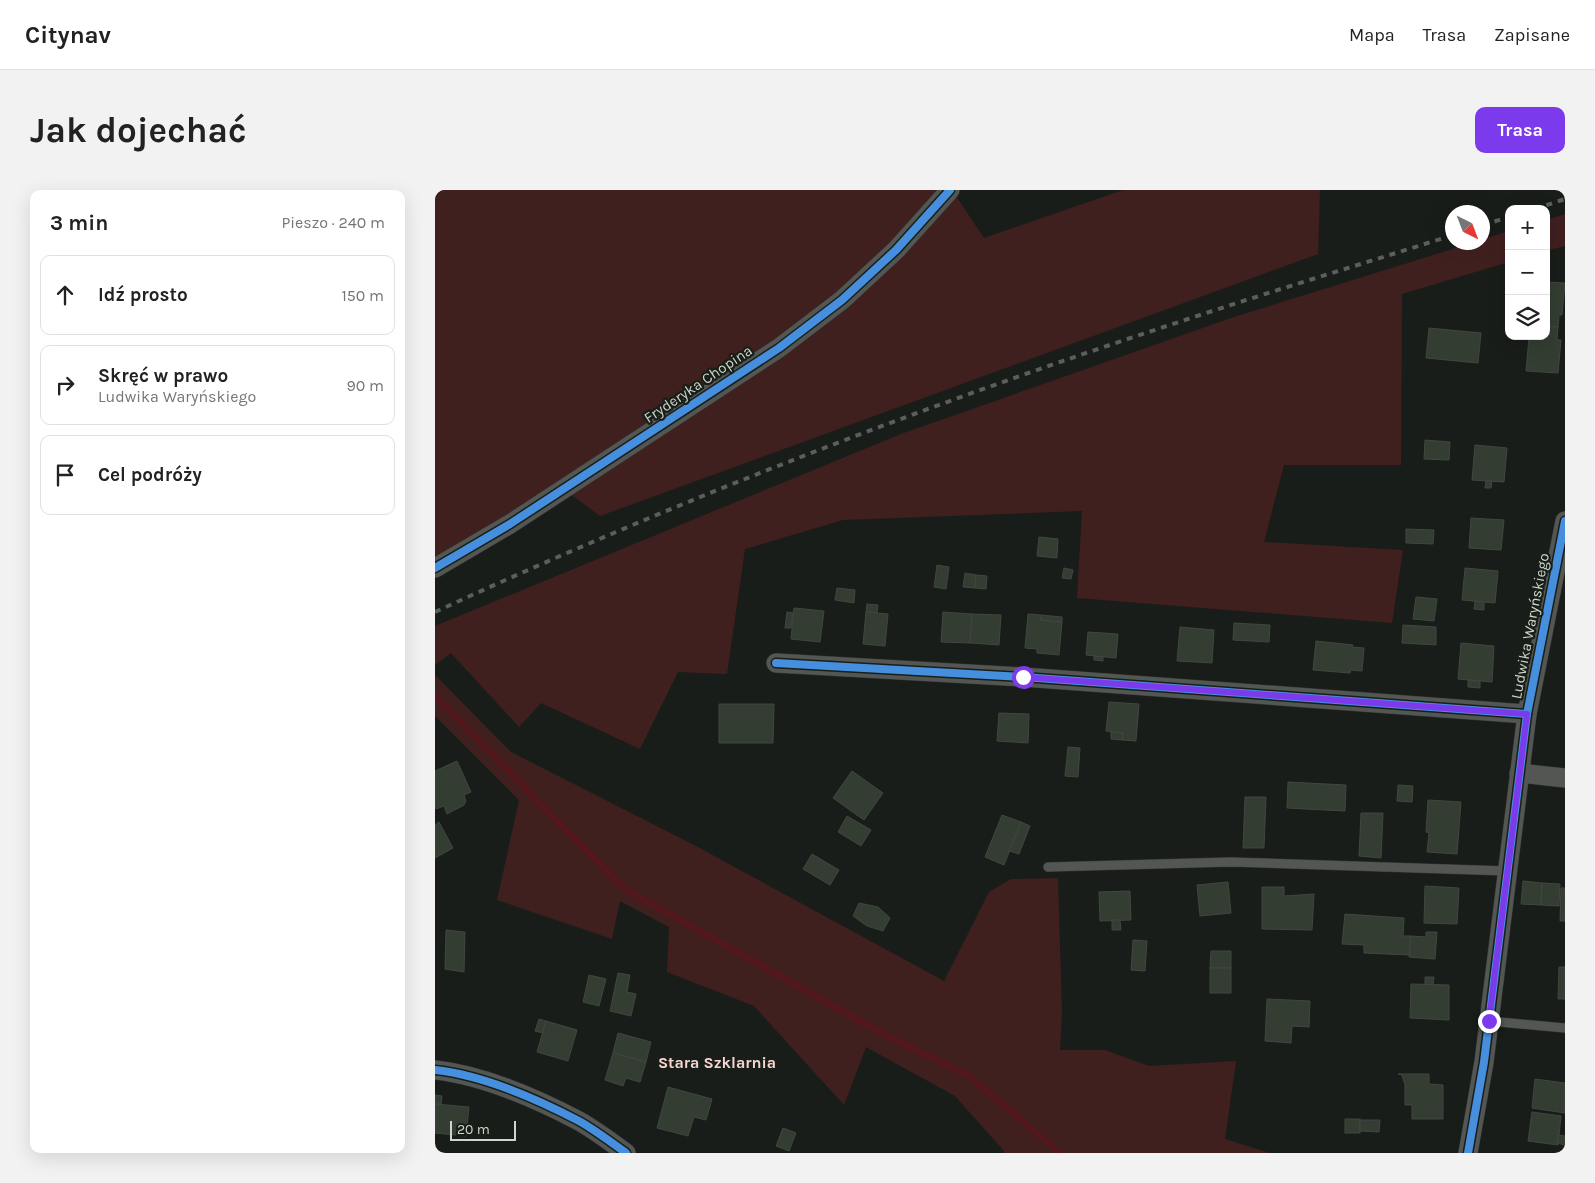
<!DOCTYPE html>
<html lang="pl">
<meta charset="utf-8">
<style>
body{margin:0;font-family:Karla,sans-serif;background:#f2f2f2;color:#222}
.controls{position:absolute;right:15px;top:15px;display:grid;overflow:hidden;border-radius:10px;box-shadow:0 5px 20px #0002}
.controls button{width:45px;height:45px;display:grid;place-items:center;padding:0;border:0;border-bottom:1px solid #e0e0e0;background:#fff;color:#222;font:25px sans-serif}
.compass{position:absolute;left:1010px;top:15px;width:45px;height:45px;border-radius:50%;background:#fff;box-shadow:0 5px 20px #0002;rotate:138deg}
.scale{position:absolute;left:15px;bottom:12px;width:66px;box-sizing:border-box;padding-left:5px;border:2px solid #d0d4cf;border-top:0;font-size:14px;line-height:18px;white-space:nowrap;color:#d0d4cf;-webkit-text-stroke:4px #181f17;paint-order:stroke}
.stop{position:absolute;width:15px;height:15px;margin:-11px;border:4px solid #7c3aed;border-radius:50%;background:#fff}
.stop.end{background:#7c3aed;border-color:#fff;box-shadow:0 1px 5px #0008}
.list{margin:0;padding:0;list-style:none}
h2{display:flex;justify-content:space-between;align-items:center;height:65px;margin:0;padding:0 20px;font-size:21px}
h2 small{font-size:16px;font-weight:400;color:#767676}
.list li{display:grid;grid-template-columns:32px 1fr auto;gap:15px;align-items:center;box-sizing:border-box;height:80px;margin:0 10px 10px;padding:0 10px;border:1px solid #e0e0e0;border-radius:10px}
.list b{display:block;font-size:19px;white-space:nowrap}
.list p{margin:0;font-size:16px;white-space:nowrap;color:#767676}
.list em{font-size:16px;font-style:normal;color:#767676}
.icon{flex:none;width:28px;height:28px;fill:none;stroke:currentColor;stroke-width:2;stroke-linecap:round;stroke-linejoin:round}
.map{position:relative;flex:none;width:1130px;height:963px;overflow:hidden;border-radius:10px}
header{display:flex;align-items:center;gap:30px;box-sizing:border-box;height:70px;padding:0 25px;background:#fff;border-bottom:1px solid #e0e0e0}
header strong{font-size:24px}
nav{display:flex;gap:28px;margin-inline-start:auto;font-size:18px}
.intro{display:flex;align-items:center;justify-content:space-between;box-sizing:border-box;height:120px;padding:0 30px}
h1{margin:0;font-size:35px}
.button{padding:12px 22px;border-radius:10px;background:#7c3aed;color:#fff;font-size:18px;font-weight:700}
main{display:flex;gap:30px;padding:0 30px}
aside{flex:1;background:#fff;border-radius:10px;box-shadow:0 5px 20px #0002}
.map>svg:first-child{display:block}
.green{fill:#401f1f}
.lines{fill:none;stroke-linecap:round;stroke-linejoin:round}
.stream{stroke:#53181e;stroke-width:7}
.building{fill:#333d32;stroke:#424642}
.lane-casing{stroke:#363835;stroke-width:10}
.street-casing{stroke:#363835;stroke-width:20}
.lane{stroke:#535653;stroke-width:9}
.street{stroke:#535653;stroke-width:19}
.rail{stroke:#5b5e5b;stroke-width:4;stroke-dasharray:6 6;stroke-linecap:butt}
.cycleway-casing{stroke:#181f17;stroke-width:11}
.cycleway{stroke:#468fdf;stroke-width:8}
.route{stroke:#7c3aed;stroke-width:6}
.labels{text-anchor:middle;stroke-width:4.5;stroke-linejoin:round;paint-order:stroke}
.street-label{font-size:15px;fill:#d0d4cf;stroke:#181f17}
.neighbourhood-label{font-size:16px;font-weight:bold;fill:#f8d4d4;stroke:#181f17}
</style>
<header>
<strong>Citynav</strong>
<nav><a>Mapa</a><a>Trasa</a><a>Zapisane</a></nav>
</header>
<div class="intro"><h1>Jak dojechać</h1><a class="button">Trasa</a></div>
<main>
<aside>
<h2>3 min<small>Pieszo · 240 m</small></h2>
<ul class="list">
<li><svg class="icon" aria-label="ahead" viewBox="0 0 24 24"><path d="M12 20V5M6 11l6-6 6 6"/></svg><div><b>Idź prosto</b></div><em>150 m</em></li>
<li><svg class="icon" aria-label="right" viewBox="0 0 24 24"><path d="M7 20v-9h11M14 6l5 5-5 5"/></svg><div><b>Skręć w prawo</b><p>Ludwika Waryńskiego</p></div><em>90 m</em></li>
<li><svg class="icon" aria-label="arrive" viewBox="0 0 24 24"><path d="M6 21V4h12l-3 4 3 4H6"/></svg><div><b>Cel podróży</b></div></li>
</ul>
</aside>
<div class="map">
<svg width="1130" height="963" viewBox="0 0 1130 963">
<rect width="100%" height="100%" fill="#191d19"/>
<g class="green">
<path d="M0,0H517L549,48L688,0H885L883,64L165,326L123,295L27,354L0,367Z"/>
<path d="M1130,24V56L1111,61V30Z"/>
<path d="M1074,41V72L967,104L966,275H849L829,352L968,360L957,433L642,408L647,321L408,330L310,359L292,484L243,482L205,559L106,513L84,537L16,463L0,475V436L466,244L799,127L1037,53L1048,52V49Z"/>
<path d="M0,485L76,562L261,656L509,791L554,702L576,689L623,688L627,823L625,860H670L714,876L801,871L790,949L835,963H568L569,961L520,906L431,857L409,915L319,816L232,782L234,737L185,711L177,749L62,710L84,610L0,526Z"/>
</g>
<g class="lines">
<path class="stream" d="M0,506L188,698L452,846L533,885L625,963"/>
</g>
<g class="building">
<path d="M1111,92L1130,93L1127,125H1124L1123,137L1111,136Z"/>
<path d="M1111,136L1123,137L1122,150H1126L1123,183L1091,181L1094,148L1111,146Z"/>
<path d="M994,138L1046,143L1043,173L991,168Z"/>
<path d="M990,250L1015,252L1014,270L989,269Z"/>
<path d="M1040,255L1072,258L1069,292L1037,290Z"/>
<path d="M1051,291H1057L1056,298H1050Z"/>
<path d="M1036,328L1069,330L1066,360L1034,358Z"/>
<path d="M971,339L999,340L998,354L971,353Z"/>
<path d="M604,347L623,349L622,368L602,366Z"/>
<path d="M502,375L514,377L511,399L499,397Z"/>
<path d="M629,378L638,380L636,389L627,388Z"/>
<path d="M1030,378L1063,381L1060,413L1027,410Z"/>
<path d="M530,383L541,385L540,398L528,397Z"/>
<path d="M541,385L552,386L551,399L540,398Z"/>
<path d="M402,398L420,400L419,413L400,410Z"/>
<path d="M981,407L1002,409L999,431L978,429Z"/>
<path d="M1040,411L1049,412V420L1039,419Z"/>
<path d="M432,414L443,415L442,423L431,422Z"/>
<path d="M359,418L389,421L385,452L356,449Z"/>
<path d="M352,422L358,423L356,438H350Z"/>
<path d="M431,422L453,424L450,456L428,454Z"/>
<path d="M508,422L537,424L535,453L506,452Z"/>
<path d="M537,424L566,425L564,455L535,453Z"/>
<path d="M593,424L606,425V430L627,432L624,465L602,463V459L590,458Z"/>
<path d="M606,425L627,427V432L606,430Z"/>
<path d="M799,433L835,435L834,452L798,450Z"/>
<path d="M968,435L1001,437V455L967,453Z"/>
<path d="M745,437L779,440L777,473L742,471Z"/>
<path d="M653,442L683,444L681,468L651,465Z"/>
<path d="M881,451L918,455L917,457L929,458L927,481L916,480L915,483L878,480Z"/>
<path d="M1026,453L1059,456L1057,492L1023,489Z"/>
<path d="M659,466L668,467V471L659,470Z"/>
<path d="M1033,490L1045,491V498L1033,497Z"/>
<path d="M674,512L704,514L701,551L687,550L688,543L671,541Z"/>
<path d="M284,514H339L338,553H284Z"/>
<path d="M564,523L594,524L593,553L562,551Z"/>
<path d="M676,542L688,543L687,550L676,549Z"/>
<path d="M633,557L645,558L643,587L630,586Z"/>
<path d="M22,571L36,602L29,605L31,611L29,615L12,624L9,616L1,619L0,616V581Z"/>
<path d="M417,581L448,603L429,630L398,608Z"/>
<path d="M853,592L911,595L910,621L852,618Z"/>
<path d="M963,595L978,596L977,612L962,611Z"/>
<path d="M810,607H831L829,658H808Z"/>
<path d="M993,610L1026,612L1022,664L992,662L994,643L991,642Z"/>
<path d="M926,623H948L946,668L924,666Z"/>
<path d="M567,625L586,632L569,675L550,667Z"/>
<path d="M412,626L436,640L426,656L403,642Z"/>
<path d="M4,632L18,658L0,668V635Z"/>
<path d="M586,632L595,636L584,664L574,661Z"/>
<path d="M377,664L404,680L395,695L368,679Z"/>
<path d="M1088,691L1107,693L1106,715L1086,714Z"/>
<path d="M793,692L796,723L765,726L762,695Z"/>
<path d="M1107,693L1125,694L1124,716L1106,715Z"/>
<path d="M990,696L1024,698L1022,734L989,733Z"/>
<path d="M827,697H849V706L879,704L877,740L827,739Z"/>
<path d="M1126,698H1130V731H1125Z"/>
<path d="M695,701L696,730L665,731L664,702Z"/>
<path d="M424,713L443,717L455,728L448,741L432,736L418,726Z"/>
<path d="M910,724L969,728L968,746H976L974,765L929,763V755L907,754Z"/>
<path d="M677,730H685L686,740H677Z"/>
<path d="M11,740L30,742L29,782L10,779Z"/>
<path d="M991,742H1002L1000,769L974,767L976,746L991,747Z"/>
<path d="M698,750L712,751L710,781L696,780Z"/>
<path d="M776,761H796V778H775Z"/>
<path d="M1124,777H1130V809H1123Z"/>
<rect x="775" y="778" width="21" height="25"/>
<path d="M183,783L195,785L192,802L201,804L196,826L175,821Z"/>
<path d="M154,785L171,789L164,816L148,812Z"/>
<path d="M990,787H999L998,795H990Z"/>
<path d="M976,794L1014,795V830L975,828Z"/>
<path d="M832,809L875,811L874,837L857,836L856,853L830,851Z"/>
<path d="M104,829L111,831L108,843L100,841Z"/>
<path d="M111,831L142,840L133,871L102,862Z"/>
<path d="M183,843L216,852L211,872L178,863Z"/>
<path d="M178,863L211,872L205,892L191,888L188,896L170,890Z"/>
<path d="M963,884H994V894L1008,895V929H977V915H970V895L967,885Z"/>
<path d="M1100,889L1130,893V923L1097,918Z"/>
<path d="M233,897L277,909L271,930L259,927L253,946L222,938Z"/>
<path d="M0,905L7,906L6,914H0Z"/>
<path d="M0,914L34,917L31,946L0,943Z"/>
<path d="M1097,922L1126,926L1123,955L1093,951Z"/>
<rect x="910" y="929" width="15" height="14"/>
<path d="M925,930H945L944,942L925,941Z"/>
<path d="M348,938L361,943L354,961L341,956Z"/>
<path d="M1123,945L1130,946V955L1122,953Z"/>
</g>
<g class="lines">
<g class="lane-casing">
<g id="lane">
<path d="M613,677L796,672L1072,681"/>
<path d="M1054,831L1130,838"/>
</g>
</g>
<g class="street-casing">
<g id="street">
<path d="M0,378L75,334L344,158L407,110L461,60L515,0"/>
<path d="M341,473L588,487L1092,524"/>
<path d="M1084,583L1130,588"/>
<path d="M0,880C47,885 102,909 144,931C160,940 176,952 191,963"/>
<path d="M1033,963L1049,872L1092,524L1130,331"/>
</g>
</g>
<use href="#lane" class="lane"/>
<use href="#street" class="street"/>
<g class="rail">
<path d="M1100,19L1130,9"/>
<path d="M1048,35L1074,27"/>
<path d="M0,422C243,310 493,214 747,131C837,101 927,74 1018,45"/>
</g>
<g class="cycleway-casing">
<g id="cycleway">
<path d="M0,378L75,334L344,158L407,110L461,60L515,0"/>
<path d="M341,473L588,487L1092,524"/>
<path d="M0,880C47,885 102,909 144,931C160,940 176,952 191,963"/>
<path d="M1033,963L1049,872L1092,524L1130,331"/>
</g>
</g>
<use href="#cycleway" class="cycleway"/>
</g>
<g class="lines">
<path class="route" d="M588,487L1092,524L1054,831"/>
</g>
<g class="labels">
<g class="street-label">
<text transform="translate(263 194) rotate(-34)" y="5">Fryderyka Chopina</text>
<text transform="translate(1095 436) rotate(-79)" y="5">Ludwika Waryńskiego</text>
</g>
<g class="neighbourhood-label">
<text x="282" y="878">Stara Szklarnia</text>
</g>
</g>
</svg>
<div class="controls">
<button>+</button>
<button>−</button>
<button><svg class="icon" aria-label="layers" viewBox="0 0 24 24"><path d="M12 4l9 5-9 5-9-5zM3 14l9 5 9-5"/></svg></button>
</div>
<svg class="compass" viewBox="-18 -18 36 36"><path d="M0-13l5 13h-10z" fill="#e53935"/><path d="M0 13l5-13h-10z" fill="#767676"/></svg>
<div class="scale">20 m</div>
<div class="stop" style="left:588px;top:487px"></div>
<div class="stop end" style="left:1054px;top:831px"></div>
</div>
</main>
